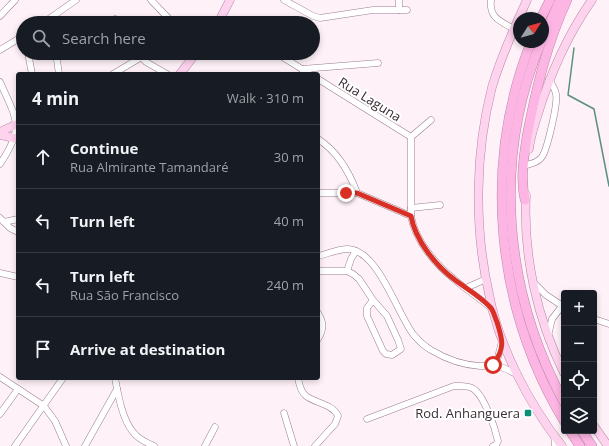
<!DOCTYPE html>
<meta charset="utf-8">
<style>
body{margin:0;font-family:"Open Sans",sans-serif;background:#20242c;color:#f1f3f6}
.controls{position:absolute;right:12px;bottom:12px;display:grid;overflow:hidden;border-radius:4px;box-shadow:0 2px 6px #0003}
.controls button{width:36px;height:36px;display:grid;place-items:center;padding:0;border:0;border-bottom:1px solid #363941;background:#171b24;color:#f1f3f6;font:20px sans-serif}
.compass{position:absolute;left:513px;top:12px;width:36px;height:36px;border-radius:50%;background:#171b24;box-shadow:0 2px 6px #0003;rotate:53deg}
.stop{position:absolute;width:12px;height:12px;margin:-9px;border:3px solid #d93025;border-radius:50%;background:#fff}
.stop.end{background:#d93025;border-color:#fff;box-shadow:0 1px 4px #0008}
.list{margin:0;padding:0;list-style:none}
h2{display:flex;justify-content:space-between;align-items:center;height:52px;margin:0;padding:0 16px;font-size:17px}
h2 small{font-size:13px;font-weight:400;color:#9ea1a6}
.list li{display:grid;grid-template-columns:26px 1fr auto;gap:12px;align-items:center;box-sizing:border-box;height:64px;padding:0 16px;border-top:1px solid #363941}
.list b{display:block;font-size:15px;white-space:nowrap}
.list p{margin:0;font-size:13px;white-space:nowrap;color:#9ea1a6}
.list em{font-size:13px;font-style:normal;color:#9ea1a6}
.icon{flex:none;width:22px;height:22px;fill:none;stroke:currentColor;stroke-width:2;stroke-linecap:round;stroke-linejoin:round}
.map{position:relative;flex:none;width:609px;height:446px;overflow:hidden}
.search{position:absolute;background:#171b24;box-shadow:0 2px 6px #0003;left:16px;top:16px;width:304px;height:44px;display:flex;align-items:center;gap:10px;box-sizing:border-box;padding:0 14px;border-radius:22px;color:#9ea1a6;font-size:15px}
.panel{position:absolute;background:#171b24;box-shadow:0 2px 6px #0003;left:16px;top:72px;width:304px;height:308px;border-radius:4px}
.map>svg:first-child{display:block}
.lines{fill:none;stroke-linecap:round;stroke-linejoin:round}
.stream{stroke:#5a9083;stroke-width:1.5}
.minor-casing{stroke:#9a7d8f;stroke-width:7}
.major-casing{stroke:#b986a6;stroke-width:9}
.highway-casing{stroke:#b986a6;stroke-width:10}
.minor{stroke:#fff;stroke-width:6}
.major{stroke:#fed3ee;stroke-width:8}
.highway{stroke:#fdb5e3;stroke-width:9}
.route{stroke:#d93025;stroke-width:5}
.poi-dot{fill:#0b8f76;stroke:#fff;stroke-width:1.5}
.labels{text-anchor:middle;stroke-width:4;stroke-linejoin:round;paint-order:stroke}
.street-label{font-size:13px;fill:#3b2e36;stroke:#fff}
.poi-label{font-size:13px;fill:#3b2e36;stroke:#fff;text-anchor:end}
</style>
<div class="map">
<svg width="609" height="446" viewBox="0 0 609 446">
<rect width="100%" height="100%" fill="#fef1f8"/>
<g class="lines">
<path class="stream" d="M574,48L568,95L594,109L609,186"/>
<g class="minor-casing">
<g id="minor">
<path d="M151,0L173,23"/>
<path d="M284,0L313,16L320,18L373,10H407"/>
<path d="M399,0V10"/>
<path d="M491,0C489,18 500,21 514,29"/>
<path d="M0,16L15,0"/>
<path d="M43,23L76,0"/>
<path d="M109,23L115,19L117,23"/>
<path d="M0,50L23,36"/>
<path d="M28,53L32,74"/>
<path d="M137,53L146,62L167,74"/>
<path d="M276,53L310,74"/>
<path d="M302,69L378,63"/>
<path d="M59,74L57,60L62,53"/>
<path d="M113,74L140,58"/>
<path d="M318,79L411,137"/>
<path d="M0,82C17,120 25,127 0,164"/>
<path d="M318,139C338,152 349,171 357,193"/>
<path d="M527,165C532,163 537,163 541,158C547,152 558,103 556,94C555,89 552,84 549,79"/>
<path d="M318,193H357L411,216C415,240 435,264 454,279C466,290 480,298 492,309"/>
<path d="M411,208L440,205"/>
<path d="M411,216V137L431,120"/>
<path d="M0,218L10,228L18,232"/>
<path d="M4,222L18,219"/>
<path d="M318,256C327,254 338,249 348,249C378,250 397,313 413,334C418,340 424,346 431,350C446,359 463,365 480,366C486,366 492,365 498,366C505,368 512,372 518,375"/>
<path d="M318,271H347L353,274L359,279L373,300L387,316L398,340L401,349L392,355L386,354L383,351L367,316V308L373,300"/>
<path d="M347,271L351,259L356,251"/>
<path d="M0,273L18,277"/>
<path d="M534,283L546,295L564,307"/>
<path d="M466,288L486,279"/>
<path d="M318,313C324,323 324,329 318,339"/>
<path d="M594,319L609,324"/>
<path d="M548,336L552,319L562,306"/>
<path d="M493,365L498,357L502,341"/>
<path d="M0,377L44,406L55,421L66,446"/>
<path d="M115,378C118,394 122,419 133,432C138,439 147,443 154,446"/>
<path d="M298,378C299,384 301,392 306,396C315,403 333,404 338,416L335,424L315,446"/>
<path d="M284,413L294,446"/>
<path d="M0,414L18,389"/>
<path d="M367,419L454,386C460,386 467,385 472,388C484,394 495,428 498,441L496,445L493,446"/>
<path d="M554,435L555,446"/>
<path d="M15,446L63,378"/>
<path d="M85,446L117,389"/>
<path d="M205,446L215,427"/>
</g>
</g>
<g class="major-casing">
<g id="major">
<path d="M527,0C514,28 501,57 492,87C475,153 474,227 489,294C499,347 529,404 562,446"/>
<path d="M218,23L230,0"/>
<path d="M180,74L196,53"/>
<path d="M0,132L17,124"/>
<path d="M0,135L18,139"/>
<path d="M529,149C530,138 534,127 537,117C550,74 566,37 592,0"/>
<path d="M526,195C523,255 537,319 564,373"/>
<path d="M594,426L608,446"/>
</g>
</g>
<g class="highway-casing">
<g id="highway">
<path d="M541,18L550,0"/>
<path d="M543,38L560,0"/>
<path d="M531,42C482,166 496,308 564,421"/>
<path d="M541,42C492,160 504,291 564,402"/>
<path d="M525,200C520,178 524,157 527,136C536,89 547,43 567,0"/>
<path d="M570,431L580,446"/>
<path d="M582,431L592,446"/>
</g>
</g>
<use href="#minor" class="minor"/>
<use href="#major" class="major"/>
<use href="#highway" class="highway"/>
</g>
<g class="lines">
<path class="route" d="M346,193H357L411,216C415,240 436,266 455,280C467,289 481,297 491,308C494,312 495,318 497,322C503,341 505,348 493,365"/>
</g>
<rect class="poi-dot" x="524" y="409" width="8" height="8" rx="2"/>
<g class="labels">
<g class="street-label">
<text transform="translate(370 99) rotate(32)" y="5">Rua Laguna</text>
</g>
<g class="poi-label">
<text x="520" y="418">Rod. Anhanguera</text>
</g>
</g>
</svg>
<div class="controls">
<button>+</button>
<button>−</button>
<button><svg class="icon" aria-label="locate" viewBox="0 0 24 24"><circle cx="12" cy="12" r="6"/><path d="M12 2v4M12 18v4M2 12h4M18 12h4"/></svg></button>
<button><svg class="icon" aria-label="layers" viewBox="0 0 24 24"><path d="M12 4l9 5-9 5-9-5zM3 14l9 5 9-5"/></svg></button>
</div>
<svg class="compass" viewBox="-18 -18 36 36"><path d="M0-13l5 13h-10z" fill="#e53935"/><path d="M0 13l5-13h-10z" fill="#9ea1a6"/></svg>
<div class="stop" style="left:493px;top:365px"></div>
<div class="stop end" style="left:346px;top:193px"></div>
<div class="search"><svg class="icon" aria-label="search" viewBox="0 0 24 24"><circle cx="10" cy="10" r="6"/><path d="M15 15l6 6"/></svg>Search here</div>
<section class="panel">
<h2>4 min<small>Walk · 310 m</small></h2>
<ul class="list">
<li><svg class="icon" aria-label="ahead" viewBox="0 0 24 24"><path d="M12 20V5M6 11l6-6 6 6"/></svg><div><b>Continue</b><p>Rua Almirante Tamandaré</p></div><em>30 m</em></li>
<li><svg class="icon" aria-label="left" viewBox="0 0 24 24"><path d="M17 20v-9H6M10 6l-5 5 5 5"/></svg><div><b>Turn left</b></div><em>40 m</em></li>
<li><svg class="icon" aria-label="left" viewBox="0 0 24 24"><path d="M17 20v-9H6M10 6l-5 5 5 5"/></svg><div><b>Turn left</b><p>Rua São Francisco</p></div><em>240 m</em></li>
<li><svg class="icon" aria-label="arrive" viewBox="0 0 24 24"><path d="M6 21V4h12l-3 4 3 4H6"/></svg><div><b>Arrive at destination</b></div></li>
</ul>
</section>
</div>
